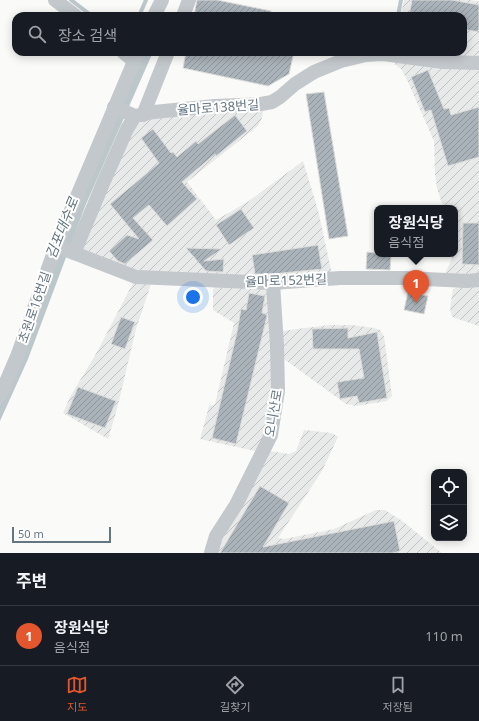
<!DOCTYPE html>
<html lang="ko">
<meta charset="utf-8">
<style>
body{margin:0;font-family:"Noto Sans","Noto Sans KR",sans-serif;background:#20242c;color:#f1f3f6}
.controls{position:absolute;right:12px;bottom:12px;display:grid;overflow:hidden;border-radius:8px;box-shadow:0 2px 10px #0003}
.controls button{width:36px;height:36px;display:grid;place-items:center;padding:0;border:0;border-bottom:1px solid #363941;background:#171b24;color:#f1f3f6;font:20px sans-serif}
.scale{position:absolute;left:12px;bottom:10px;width:99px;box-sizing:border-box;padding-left:4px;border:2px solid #657683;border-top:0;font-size:11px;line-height:14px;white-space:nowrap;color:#657683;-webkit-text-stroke:3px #fff;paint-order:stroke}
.you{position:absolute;left:193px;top:297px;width:14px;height:14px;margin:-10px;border:3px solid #fff;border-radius:50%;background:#1a73e8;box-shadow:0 0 0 6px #1a73e833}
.badge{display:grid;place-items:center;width:26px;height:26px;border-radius:50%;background:#e4572e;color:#fff;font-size:13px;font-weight:700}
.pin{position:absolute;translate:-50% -33px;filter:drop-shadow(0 1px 2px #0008)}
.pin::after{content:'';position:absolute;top:21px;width:14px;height:12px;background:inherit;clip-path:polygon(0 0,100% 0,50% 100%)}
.popup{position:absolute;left:374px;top:205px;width:84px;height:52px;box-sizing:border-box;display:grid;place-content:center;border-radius:8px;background:#171b24;filter:drop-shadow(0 1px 3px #0005);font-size:13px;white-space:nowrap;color:#9ea1a6}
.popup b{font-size:15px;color:#f1f3f6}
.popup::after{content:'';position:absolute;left:50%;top:100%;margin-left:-8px;border:8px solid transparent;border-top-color:#171b24}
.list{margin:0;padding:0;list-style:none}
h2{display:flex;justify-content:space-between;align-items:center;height:52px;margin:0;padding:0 16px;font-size:17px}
h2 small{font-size:13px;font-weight:400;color:#9ea1a6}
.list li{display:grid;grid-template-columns:26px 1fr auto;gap:12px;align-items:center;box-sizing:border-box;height:60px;padding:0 16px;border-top:1px solid #363941}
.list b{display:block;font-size:15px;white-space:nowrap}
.list p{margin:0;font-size:13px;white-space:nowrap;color:#9ea1a6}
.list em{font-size:13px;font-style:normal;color:#9ea1a6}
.icon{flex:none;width:22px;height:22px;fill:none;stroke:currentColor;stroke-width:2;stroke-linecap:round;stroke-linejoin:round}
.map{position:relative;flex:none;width:479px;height:553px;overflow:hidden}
.search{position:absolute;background:#171b24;box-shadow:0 2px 10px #0003;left:12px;right:12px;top:12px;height:44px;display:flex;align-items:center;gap:10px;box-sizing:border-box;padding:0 14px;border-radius:12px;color:#9ea1a6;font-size:15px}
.sheet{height:112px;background:#171b24}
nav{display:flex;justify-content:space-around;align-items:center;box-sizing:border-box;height:56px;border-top:1px solid #363941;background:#171b24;font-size:11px;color:#9ea1a6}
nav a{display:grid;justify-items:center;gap:2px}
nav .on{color:#e4572e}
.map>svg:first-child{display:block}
.industrial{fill:url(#industrial-furrows)}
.water{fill:#bbc7cb}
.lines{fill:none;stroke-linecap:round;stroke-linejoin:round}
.stream{stroke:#bbc7cb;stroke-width:4}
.building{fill:url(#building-hatch);stroke:#dcdcda}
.minor{stroke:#c3c8cc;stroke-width:14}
.labels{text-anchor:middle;stroke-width:4;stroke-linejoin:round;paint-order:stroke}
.street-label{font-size:13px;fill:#657683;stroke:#fff}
.water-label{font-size:14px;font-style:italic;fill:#60757c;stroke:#fff}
</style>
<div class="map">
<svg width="479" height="553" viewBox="0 0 479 553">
<defs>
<pattern id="industrial-furrows" width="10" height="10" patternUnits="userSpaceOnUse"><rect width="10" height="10" fill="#e8e9e9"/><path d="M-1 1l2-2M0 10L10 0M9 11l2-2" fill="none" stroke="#c0c1c2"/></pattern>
<pattern id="building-hatch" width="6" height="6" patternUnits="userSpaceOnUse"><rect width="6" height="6" fill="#aab3b9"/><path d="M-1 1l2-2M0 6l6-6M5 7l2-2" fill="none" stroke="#8e969c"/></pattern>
</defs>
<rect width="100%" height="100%" fill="#fafaf8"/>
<g class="industrial">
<path d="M404,0H471L479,2V59L408,52H463V16H401Z"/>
<path d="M394,60L479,66V276H444L452,258L453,254H455V208H444L441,201L437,188L435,174L434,141L408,82L402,70L395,64Z"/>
<path d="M263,110L262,118L258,126L187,182L216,220L249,201L303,161L318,210L332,274L292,278L136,272L80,249L127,140L139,123L147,119L208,113Z"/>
<path d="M134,281L151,284L136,329L117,409L108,439L63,413L70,397L97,352Z"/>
<path d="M216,285L262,288L266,290L269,297L272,321L271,419L259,452L200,439L209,406L215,404L234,323L213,310V290Z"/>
<path d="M479,285V326L452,317L450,308L453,289L461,286Z"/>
<path d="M330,325H352L374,328L380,330L384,336L392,396L387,401L357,406L346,404L284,359L281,331Z"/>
<path d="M304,430L332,433L338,437L322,471L278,538L284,539L334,529L376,510H385L401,520L442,553H215L270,451L289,454L296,451Z"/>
</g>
<path class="water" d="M144,52H153L86,204L28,359L0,421V404L57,259Z"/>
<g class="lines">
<g class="stream">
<path d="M71,0L92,16"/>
<path d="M139,16L146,0"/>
<path d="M398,16L401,0"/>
</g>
</g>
<g class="building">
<path d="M197,0H217L271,11L270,16H194Z"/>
<path d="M412,0H452L479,5V32L463,29V16H409Z"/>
<path d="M186,52H294L289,74L268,86L183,68Z"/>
<path d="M428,70L444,109L449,108L451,115L479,107V157L448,166L431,110L425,112L411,77Z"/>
<path d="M324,92L348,236L329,239L306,94Z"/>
<path d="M235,115L247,131L216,156L215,154L182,182L197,199L167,226L149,205L133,218L153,240L125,264L118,261L109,251L127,235L139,239L110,204L159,163L141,138L153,129L171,153L173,152L177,157L196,141L198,144Z"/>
<path d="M241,209L254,228L229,245L216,225Z"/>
<path d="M463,223H479V265L462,264Z"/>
<path d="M318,245L322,269L273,274H255L252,255Z"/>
<path d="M186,248L222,249L204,261L224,259L223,272L206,271Z"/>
<path d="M367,252L391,255L390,270L366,269Z"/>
<path d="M408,292L428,296L424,314L404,310Z"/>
<path d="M249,293L265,296L262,313L266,314L267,316L236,444L212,438L237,332L241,309L246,310Z"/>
<path d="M121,317L135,322L125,349L111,344Z"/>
<path d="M348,328V338L377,332L387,398L359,403L357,396L340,399L337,382L364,378L359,349H313L312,329Z"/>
<path d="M78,387L116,401L105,428L67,414Z"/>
<path d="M260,486L289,503L263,547L394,521L400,551L393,553H220Z"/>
</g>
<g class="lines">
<g class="minor">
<path d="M55,0L76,16"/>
<path d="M154,16L162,0"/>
<path d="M183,16L189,0"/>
<path d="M123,52L134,61"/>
<path d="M114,107L135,116L154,112L215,106L261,104L272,102L280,97L295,84L314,72L341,61L366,55L383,54L443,62L479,63"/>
<path d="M143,115L168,52"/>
<path d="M56,246L136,277L273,283L340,278H405L467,281L479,280"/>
<path d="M74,253L104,181L127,129L135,116"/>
<path d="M0,396L18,354L56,246L138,52"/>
<path d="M211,553L216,536L236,505L271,435L278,391L277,346L273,283"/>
</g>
</g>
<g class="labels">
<g class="street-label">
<text transform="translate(218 107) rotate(-4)" y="5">율마로138번길</text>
<text transform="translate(286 280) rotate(-2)" y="5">율마로152번길</text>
<text transform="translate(34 307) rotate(-71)" y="5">초원로16번길</text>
<text transform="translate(273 413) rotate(-80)" y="5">오니산로</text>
</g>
<g class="water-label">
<text transform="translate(62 228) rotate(-68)" y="5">김포대수로</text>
</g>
</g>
</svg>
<div class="controls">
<button><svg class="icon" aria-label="locate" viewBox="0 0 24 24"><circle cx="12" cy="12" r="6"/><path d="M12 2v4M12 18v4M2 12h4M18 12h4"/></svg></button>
<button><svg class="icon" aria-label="layers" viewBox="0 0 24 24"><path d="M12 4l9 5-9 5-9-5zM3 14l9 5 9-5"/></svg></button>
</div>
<div class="scale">50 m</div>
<div class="you"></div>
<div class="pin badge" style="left:416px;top:303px">1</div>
<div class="popup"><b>장원식당</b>음식점</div>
<div class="search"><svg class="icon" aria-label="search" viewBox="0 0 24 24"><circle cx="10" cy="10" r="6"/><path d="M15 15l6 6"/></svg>장소 검색</div>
</div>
<section class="sheet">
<h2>주변<small></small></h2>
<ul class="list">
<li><span class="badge">1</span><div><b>장원식당</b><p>음식점</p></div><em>110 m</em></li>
</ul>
</section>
<nav>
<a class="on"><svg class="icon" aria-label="map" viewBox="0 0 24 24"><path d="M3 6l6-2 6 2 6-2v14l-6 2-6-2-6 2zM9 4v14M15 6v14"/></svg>지도</a>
<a><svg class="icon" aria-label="directions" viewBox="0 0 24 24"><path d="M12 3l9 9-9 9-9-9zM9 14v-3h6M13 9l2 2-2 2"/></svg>길찾기</a>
<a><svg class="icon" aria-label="saved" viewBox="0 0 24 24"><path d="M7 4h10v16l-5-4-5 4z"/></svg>저장됨</a>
</nav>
